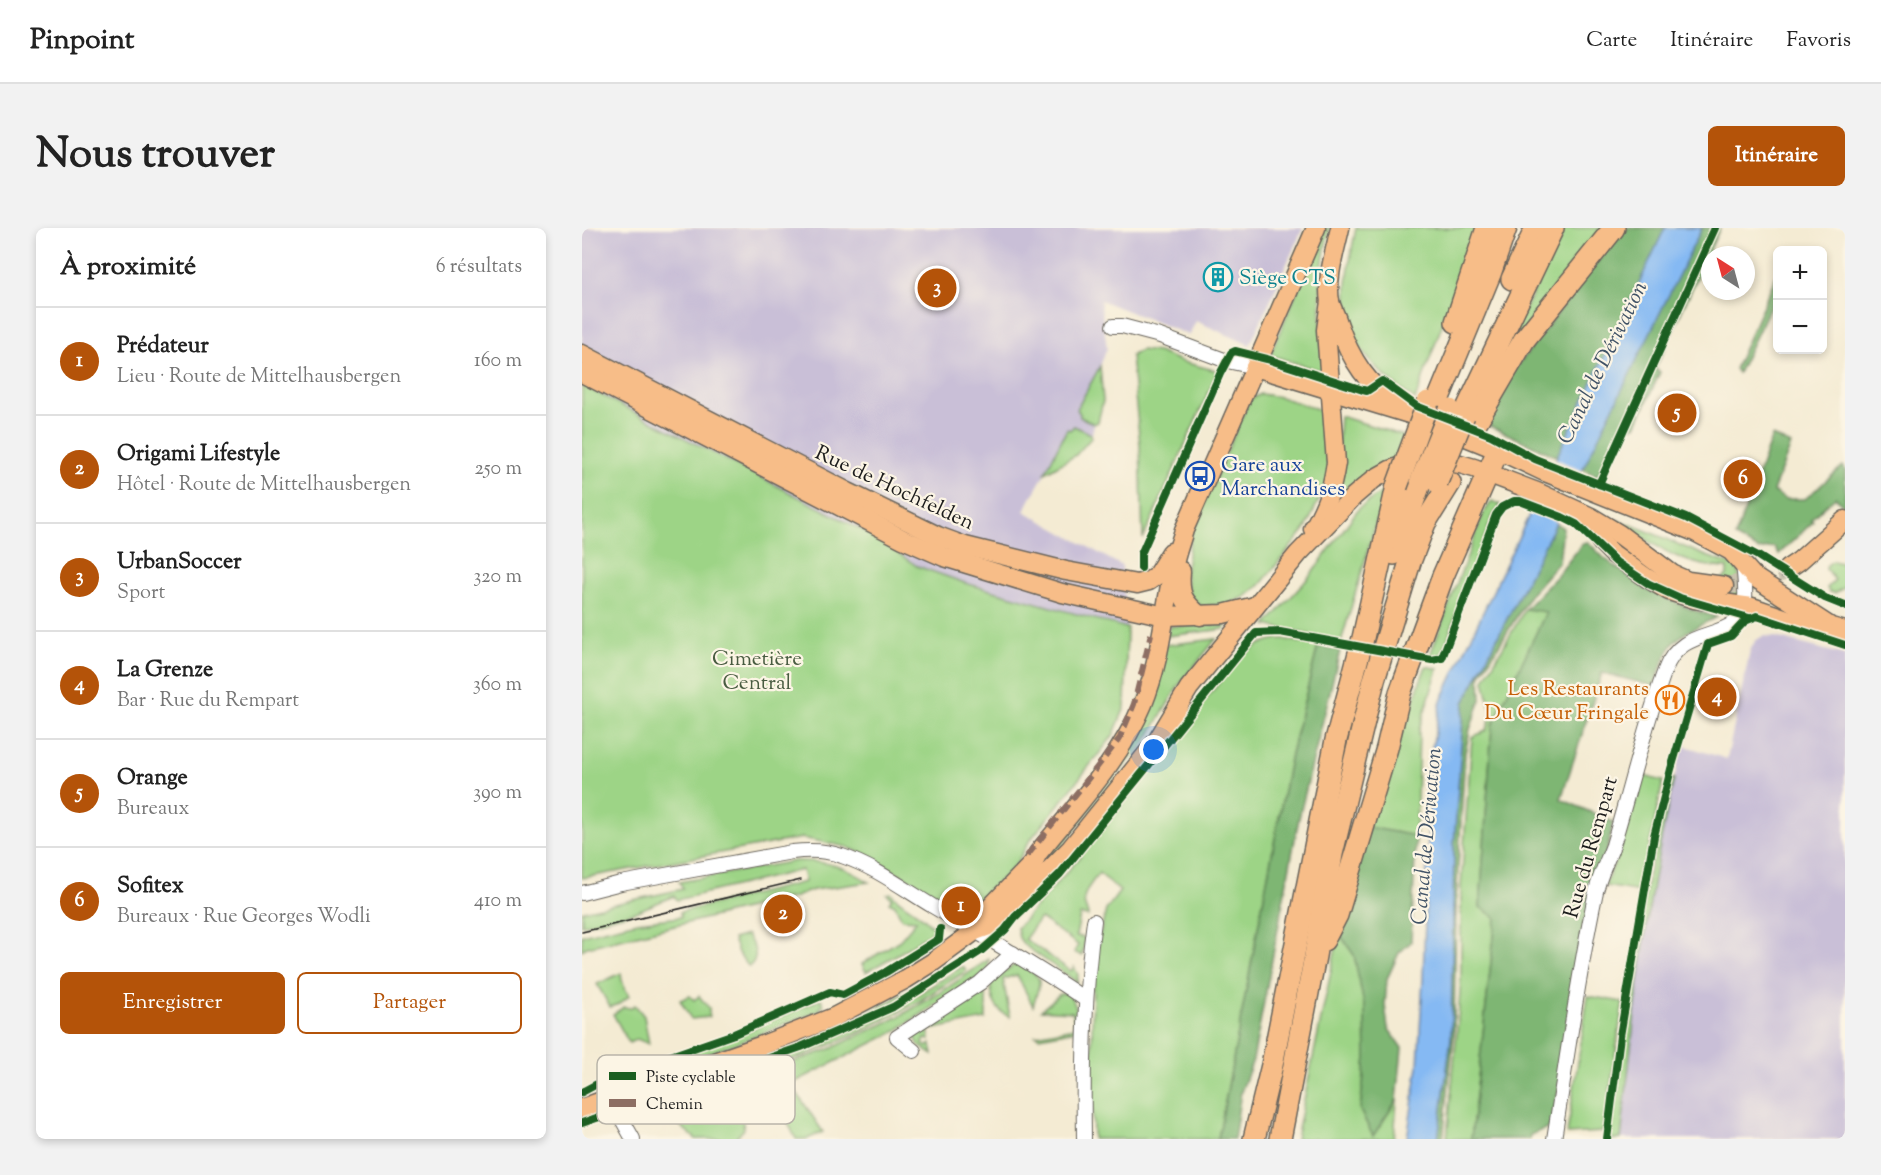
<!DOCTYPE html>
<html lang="fr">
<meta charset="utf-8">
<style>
body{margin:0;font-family:"Sorts Mill Goudy",serif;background:#f2f2f2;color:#222}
.controls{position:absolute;right:18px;top:18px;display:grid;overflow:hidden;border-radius:9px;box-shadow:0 3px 9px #0003}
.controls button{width:54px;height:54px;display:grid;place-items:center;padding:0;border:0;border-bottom:2px solid #e0e0e0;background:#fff;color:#222;font:30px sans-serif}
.compass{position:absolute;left:1119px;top:18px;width:54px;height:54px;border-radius:50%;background:#fff;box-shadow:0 3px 9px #0003;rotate:324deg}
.you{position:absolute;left:572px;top:522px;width:21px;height:21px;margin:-15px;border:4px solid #fff;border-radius:50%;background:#1a73e8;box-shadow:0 0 0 9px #1a73e833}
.badge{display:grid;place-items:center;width:39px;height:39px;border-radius:50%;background:#b45309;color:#fff;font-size:20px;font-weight:700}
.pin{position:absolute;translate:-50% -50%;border:3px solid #fff;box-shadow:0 2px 6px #0006}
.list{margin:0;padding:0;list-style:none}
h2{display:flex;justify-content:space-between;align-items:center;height:78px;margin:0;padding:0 24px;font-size:26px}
h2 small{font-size:20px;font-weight:400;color:#767676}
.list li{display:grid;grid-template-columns:39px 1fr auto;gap:18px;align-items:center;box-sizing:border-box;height:108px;padding:0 24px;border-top:2px solid #e0e0e0}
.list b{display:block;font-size:22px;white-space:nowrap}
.list p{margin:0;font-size:20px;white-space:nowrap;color:#767676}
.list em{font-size:20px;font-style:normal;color:#767676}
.actions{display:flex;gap:12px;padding:18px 24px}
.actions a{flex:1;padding:14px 0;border:2px solid #b45309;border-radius:9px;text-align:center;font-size:21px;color:#b45309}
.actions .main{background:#b45309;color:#fff}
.map{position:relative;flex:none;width:1263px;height:911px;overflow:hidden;border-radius:9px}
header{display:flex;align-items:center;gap:36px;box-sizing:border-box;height:84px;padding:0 30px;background:#fff;border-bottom:2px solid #e0e0e0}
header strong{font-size:28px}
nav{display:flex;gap:33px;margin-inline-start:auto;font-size:21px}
.intro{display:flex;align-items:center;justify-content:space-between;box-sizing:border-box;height:144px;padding:0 36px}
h1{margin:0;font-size:42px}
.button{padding:15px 27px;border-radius:9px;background:#b45309;color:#fff;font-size:21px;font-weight:700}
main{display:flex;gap:36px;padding:0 36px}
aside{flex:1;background:#fff;border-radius:9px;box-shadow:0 3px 9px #0003}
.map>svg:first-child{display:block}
.industrial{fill:#c9bfd7}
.green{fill:#9dd486;stroke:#5c7851;stroke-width:1.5}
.forest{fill:#7eb673;stroke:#4d6948;stroke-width:1.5}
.water{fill:#85b9f3;stroke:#506a88;stroke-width:1.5}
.pier{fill:#f4ebd3}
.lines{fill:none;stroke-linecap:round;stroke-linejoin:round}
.major-tunnel{stroke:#c9c2ae;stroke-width:18;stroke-dasharray:18 9;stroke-linecap:butt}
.minor-casing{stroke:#68645c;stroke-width:16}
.major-casing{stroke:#68645c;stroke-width:21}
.highway-casing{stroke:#68645c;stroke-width:24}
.minor{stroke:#fff;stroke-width:14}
.major{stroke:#f7bd88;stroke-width:18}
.highway{stroke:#f7bd88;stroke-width:21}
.tram{stroke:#1c1c1c;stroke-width:1.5}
.highway-bridge-casing{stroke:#68645c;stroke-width:24;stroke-linecap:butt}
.highway-bridge{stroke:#f7bd88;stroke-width:21}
.quiet{stroke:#8d6e63;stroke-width:6;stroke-dasharray:12 6;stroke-linecap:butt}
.cycleway-casing{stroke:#fcf5e5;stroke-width:11}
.cycleway{stroke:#1b5e20;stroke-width:8}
.labels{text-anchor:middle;stroke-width:4.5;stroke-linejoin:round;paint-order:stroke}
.culture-label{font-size:21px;fill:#0d838f;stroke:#fcf5e5;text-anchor:start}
.transit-label{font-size:21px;fill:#164399;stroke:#fcf5e5;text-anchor:start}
.street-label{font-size:21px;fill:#1c1c1c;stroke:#fcf5e5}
.park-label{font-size:21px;fill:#495c41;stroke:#fcf5e5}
.food-label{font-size:21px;fill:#c56008;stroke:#fcf5e5;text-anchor:end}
.water-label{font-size:22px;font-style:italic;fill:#415367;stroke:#fcf5e5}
.key{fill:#fcf5e5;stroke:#b9b4a9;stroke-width:1.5}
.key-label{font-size:16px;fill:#1c1c1c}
</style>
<header>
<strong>Pinpoint</strong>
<nav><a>Carte</a><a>Itinéraire</a><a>Favoris</a></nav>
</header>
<div class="intro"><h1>Nous trouver</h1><a class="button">Itinéraire</a></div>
<main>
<aside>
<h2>À proximité<small>6 résultats</small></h2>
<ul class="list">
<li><span class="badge">1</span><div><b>Prédateur</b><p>Lieu · Route de Mittelhausbergen</p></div><em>160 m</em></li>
<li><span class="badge">2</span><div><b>Origami Lifestyle</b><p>Hôtel · Route de Mittelhausbergen</p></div><em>250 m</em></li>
<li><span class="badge">3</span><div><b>UrbanSoccer</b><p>Sport</p></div><em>320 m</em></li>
<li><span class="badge">4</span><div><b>La Grenze</b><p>Bar · Rue du Rempart</p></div><em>360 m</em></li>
<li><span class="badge">5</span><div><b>Orange</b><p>Bureaux</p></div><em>390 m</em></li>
<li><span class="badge">6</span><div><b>Sofitex</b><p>Bureaux · Rue Georges Wodli</p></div><em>410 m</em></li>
</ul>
<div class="actions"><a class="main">Enregistrer</a><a>Partager</a></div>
</aside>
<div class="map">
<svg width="1263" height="911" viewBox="0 0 1263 911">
<rect width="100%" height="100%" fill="#fcf5e5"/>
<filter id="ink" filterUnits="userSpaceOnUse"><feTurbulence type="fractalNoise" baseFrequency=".0167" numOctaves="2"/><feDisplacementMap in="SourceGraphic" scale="12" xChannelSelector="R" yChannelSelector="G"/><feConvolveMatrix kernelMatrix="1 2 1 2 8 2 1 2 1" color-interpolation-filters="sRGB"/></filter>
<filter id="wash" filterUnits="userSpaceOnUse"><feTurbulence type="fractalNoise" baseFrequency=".008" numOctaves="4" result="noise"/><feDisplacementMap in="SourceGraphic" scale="24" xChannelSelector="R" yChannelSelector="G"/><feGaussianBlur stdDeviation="1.35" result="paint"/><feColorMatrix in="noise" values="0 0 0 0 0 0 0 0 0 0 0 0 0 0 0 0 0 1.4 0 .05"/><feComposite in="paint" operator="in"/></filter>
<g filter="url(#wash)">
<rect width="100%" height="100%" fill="#f4ebd3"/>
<g class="industrial">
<path d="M0,0H721L668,117L614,93L607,107L518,72L525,120L518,138L521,173L516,194L512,197L509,210L494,227L463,245L442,283L540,338L545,400L383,355L335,338L288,306L0,157Z"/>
<path d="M1181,408L1193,409L1263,427V911H1039L1063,698L1079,607L1100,517L1145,531L1168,423L1173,413Z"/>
</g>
<g class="green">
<path d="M742,0H748C734,47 739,96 742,144L688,127Z"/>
<path d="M774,0H895L833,172C758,118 756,87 774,0Z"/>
<path d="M983,0H1021L939,106L933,102Z"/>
<path d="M559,122L576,124L601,134L636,143L561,311L558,217L549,128Z"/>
<path d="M518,138L521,173L516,194L512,196L498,189V186L495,181Z"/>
<path d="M0,157L288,306L335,338L383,355L545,400L543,479L531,508L446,615L433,638L388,680L381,681L279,625L265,619L220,610L0,650Z"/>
<path d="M679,166L698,169L745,184L746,251L724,300L679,356L663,369L644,377L620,378L608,372L603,345L610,303L668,171Z"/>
<path d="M758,188L822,208L814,233L752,280Z"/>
<path d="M492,198L509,206V210L494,227L463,245L485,201L488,202Z"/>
<path d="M804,261L759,414L684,397L728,348L777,280Z"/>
<path d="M910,273L919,277L910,290L902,311L861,424L857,428L848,427L901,286Z"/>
<path d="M1034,292C1076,304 1114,328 1156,338L1158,365L1152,370L1077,352L1022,308L1083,348L1140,352L1145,347V340C1098,338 1073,317 1034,292Z"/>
<path d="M1251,333L1263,336V359L1253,365L1247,364L1245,360L1253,352L1244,341L1245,337Z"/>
<path d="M943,381L965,383L910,498L898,679L914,690L889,911H865L876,792L879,748V658L890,509L904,503L910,486L902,452Z"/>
<path d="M644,397L642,401L585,408L589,398Z"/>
<path d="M634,411L597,457L564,513L461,642L473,613L523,550L583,417Z"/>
<path d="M702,411L736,418L709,526L636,911H511L510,826L511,734L524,682L538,663L517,645C511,653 502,663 502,673C502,678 506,683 506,688L498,687L494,708L503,710L500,728L492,724L496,717L458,690L443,711L489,743L492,739L496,747L495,754L442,717L437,710L435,700L499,628L498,627L657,430C669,420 685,410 702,411Z"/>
<path d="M844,438L856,441L837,502L834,608L785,599Z"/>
<path d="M1058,547L1081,553L1058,664L1023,658L1035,629Z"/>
<path d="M1090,550L1092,551C1064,669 1052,790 1039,911H1027C1027,869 1038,825 1044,784C1056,705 1068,626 1090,550Z"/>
<path d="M213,633C242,632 263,638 287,654L231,662L213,669L5,719L0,722V707L55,694L99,689L98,684L223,654L220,642L95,672L92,668L53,684L0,697V683L101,661L97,654Z"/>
<path d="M309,665C323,680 341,685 353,702L321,723L284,744L280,736L318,712L335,692L320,691L313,677L307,674L310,670L305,666Z"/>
<path d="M757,705L772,727L783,781L784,830L778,882L791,908L815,872L812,911H714Z"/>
<path d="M165,707C172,719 179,728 167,739L156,725L151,711Z"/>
<path d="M407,731L406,740L400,747L312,804L209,856L241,904L225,911H214L199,881L160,889L162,901L153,911H114L93,893L100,889L101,884L115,879L119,873L155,854L248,821L316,789L359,764Z"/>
<path d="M372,734L374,736C340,759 305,781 267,797C200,827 130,848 61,872L60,868C121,848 183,829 243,804C288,786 331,761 372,734Z"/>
<path d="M435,735C464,751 459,749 451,778L435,747L421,751L428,789C414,783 408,770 409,754Z"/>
<path d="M381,738L384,743L336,774L272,807L223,827L155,851L137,854L63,879L62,876C138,850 218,827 290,792C322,776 351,757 381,738Z"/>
<path d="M39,745L40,754L47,768L37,776L28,779L15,756Z"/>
<path d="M399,763L404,768V791L346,802L348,812L343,811L341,816L345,819L349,816L351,827L337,818L333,809L335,803Z"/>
<path d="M484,765C495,773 498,789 494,802L458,809L454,807L492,800L491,784L459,782L478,766Z"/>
<path d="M108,768L112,772L117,768L127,780V789L109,791L98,772Z"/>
<path d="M1006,768L1041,774L1022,904L985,906Z"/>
<path d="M239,771L242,778L238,779L239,782L156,815L54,851L51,844L153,808Z"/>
<path d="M53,777L62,788L67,816L55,811L47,815L31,786L42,779L48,780Z"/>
</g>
<g class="forest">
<path d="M1041,0H1083L976,229L903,196L930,145Z"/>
<path d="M1120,0H1138L1073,141L1078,144L1054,198L1052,197L1050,200L1041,196L1016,248L1000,241Z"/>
<path d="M1195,46V65L1156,145L1153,141Z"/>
<path d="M1190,208L1209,217L1191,263L1203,271H1223L1261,238L1263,242V279L1253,269L1229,291L1231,294L1197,326L1192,319L1177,322L1153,309Z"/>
<path d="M974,295L981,300L977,334L948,367L898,448L899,472L888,501L883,525L874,674L872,806L861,911H856L869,810L872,617L882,475Z"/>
<path d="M1006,314L1022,330L1065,362L1111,382L1135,389C1089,411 1090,410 1072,458L1020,445L979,571L1031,594L969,899L948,907V911H889L914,690L898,679L910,498L964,384L943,381L975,348L1001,315Z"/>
<path d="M736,418L758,422L757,427L717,590L671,832L659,864L652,911H636L709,526Z"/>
<path d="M785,599L834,608L829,714L817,725L805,751L803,777L806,800L820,820L815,872L791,908L778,882L784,830L783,781L772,727L757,705Z"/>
</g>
<path class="water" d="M1083,0H1120L974,295L882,475L872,617L869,810L856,911H825L836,838L841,750L849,525L859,473Z"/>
<path class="pier" d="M972,230L1001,243L978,295L947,283Z"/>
</g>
<g filter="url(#ink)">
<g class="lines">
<path class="major-tunnel" d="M1142,358L1183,352L1205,341"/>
<g class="minor-casing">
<g id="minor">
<path d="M531,98H540L578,108L645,133L673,139"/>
<path d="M0,665L39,655L210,624C227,622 244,622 260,628C293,639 322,661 352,679C403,709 455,738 504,772"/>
<path d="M332,823L315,809L398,755L431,725"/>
<path d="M28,870L51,911"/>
<path d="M502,911C501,838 502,765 512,693"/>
<path d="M972,911C985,830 996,748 1013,668C1016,650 1025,634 1031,617C1049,558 1062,499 1083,442C1101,392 1158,418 1163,372C1164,360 1162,347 1161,335"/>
</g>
</g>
<g class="major-casing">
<g id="major">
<path d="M758,0C753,23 744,50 748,74C750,81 754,88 756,95C769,133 785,156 818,180"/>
<path d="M0,126L266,264L356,308L383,318L484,343L555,356L567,353L574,348L589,324"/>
<path d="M673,139L827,186L916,222L963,244L1113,304L1149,323L1172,349L1249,399L1263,403"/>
<path d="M0,145L321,311L362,329L480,365L583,388L641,386L673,378"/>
<path d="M998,286L1019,314L1031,326L1065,350L1087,363L1112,371L1170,379L1246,405"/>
<path d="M731,301C744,278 750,262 754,235L744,102L748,73"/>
<path d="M1205,341L1217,333L1263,292"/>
<path d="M599,343C597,367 601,373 618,388"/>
<path d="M393,703L399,689L451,635L456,625C494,578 538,532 561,476C579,432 582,383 592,337C594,325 599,313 602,302L734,0"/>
<path d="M0,880L178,818L252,789L324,751L351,734L393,703L410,697L422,688L489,620L575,513L607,460L716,326L772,268L792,251L808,242L825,236L854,233L878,236L892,240L955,264L1009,289L1037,306L1090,346L1106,353L1142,358"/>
</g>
</g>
<g class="highway-casing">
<g id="highway">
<path d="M930,51L954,0"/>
<path d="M874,94L905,0"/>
<path d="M854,177L908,46L924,0"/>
<path d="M882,187L971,0"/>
<path d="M895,193L942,112L1032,0"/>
<path d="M812,326L839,253"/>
<path d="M742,712L755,687L805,520L818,465L861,348L916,222"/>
<path d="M672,911L690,837L754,512L781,410L815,258"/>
<path d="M698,911L733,728L750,626L792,452L828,334L843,295L868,255"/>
</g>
</g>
<use href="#minor" class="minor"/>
<use href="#major" class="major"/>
<use href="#highway" class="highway"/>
<path class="tram" d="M0,704L219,652"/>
<g class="highway-bridge-casing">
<g id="highway-bridge">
<path d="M839,253L868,182"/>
<path d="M855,254L882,187"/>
<path d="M815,258L846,174"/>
</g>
</g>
<use href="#highway-bridge" class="highway-bridge"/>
<path class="quiet" d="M445,628L538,510L552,476L569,406"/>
<g class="cycleway-casing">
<g id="cycleway">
<path d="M1017,256L1133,0"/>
<path d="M559,340V326L638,146L649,125L653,123L685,131L781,162L785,163L800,153L834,178L909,207L953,231L1104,290L1176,328L1243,370L1263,378"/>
<path d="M0,864L28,849L152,806L248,764L261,767L304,744L357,711L358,701"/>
<path d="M0,895L219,819L311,779L399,723L423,702L433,689L478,646L674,405L698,404L850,432L860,430L914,287L920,279L932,273H938L980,289L994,296L1034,334L1067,356L1098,370L1167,390"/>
<path d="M1025,911L1038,808L1072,608L1089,541L1126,416L1149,408L1163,393L1175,388L1263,417"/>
</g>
</g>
<use href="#cycleway" class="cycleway"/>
</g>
</g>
<defs>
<g id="building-ring" transform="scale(1.5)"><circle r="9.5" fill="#fcf5e5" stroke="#0f9aa8" stroke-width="1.5"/><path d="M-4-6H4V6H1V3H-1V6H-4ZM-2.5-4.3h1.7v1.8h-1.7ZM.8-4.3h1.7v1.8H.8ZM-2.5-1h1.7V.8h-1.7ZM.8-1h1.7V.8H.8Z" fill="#0f9aa8"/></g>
<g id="bus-ring" transform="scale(1.5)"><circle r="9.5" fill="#fcf5e5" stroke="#1a4fb4" stroke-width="1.5"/><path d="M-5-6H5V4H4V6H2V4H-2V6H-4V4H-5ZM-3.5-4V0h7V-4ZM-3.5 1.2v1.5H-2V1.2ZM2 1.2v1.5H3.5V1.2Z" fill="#1a4fb4"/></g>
<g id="restaurant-ring" transform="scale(1.5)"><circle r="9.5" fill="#fcf5e5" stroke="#e8710a" stroke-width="1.5"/><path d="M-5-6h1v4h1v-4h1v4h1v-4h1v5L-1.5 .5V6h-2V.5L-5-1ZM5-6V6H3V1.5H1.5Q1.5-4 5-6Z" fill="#e8710a"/></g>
</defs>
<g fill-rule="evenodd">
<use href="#building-ring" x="636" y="49"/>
<use href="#bus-ring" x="618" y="248"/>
<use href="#restaurant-ring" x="1088" y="472"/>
</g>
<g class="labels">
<g class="culture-label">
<text x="657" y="56">Siège CTS</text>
</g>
<g class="transit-label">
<text x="639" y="243">Gare aux<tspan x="639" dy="24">Marchandises</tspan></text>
</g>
<g class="street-label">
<text transform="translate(313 259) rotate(25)" y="7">Rue de Hochfelden</text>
<text transform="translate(1008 619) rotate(-74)" y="7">Rue du Rempart</text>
</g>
<g class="park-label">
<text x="175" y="437">Cimetière<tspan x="175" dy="24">Central</tspan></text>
</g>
<g class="food-label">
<text x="1067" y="467">Les Restaurants<tspan x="1067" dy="24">Du Cœur Fringale</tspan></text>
</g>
<g class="water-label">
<text transform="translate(1019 134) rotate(-64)" y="8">Canal de Dérivation</text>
<text transform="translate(843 608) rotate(-85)" y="8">Canal de Dérivation</text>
</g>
</g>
<rect x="15" y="827" width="198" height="69" rx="9" class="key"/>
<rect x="27" y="844" width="27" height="8" fill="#1b5e20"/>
<rect x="27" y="871" width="27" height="8" fill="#8d6e63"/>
<g class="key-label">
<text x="64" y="854">Piste cyclable</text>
<text x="64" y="881">Chemin</text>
</g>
</svg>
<div class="controls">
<button>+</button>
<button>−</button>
</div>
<svg class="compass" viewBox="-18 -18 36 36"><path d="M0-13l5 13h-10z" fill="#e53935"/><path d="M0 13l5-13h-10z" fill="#767676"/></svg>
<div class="you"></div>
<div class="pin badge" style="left:379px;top:678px">1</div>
<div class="pin badge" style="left:201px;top:686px">2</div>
<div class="pin badge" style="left:355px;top:60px">3</div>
<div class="pin badge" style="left:1135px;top:469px">4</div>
<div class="pin badge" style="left:1095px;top:185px">5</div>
<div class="pin badge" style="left:1161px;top:251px">6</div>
</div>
</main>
